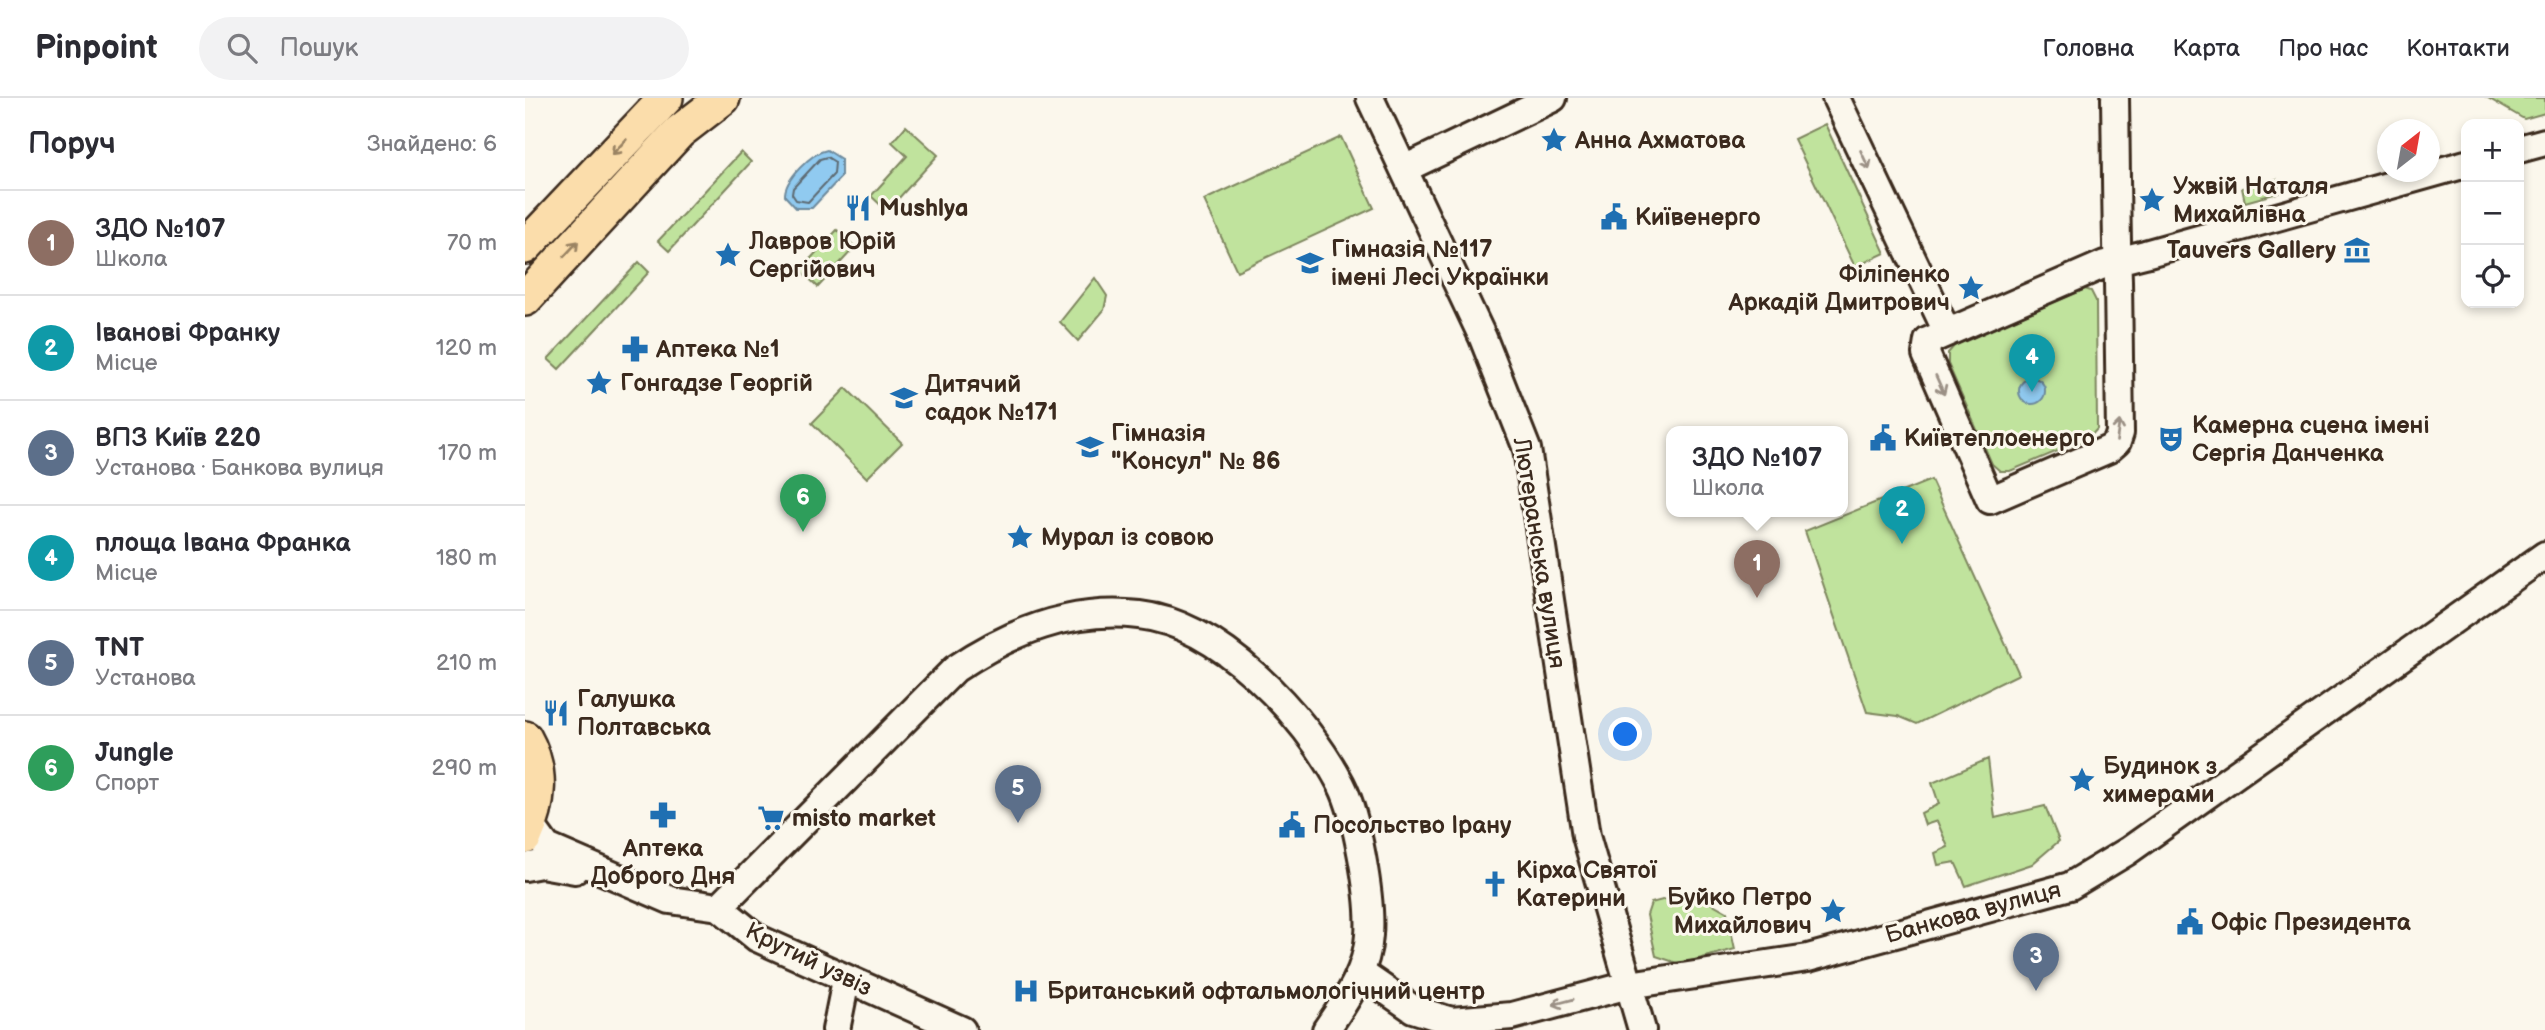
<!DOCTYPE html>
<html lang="uk">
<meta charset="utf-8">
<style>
body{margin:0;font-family:"Balsamiq Sans",sans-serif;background:#f2f2f3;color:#2b2b33}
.controls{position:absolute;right:21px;top:21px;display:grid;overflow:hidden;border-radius:14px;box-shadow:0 4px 10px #0003}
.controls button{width:63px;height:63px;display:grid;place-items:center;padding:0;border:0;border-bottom:2px solid #e1e1e2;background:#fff;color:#2b2b33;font:35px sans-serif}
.compass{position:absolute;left:1852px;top:21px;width:63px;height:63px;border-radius:50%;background:#fff;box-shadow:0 4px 10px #0003;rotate:31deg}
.you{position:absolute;left:1101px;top:637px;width:24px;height:24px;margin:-18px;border:5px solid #fff;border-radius:50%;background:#1a73e8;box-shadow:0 0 0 10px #1a73e833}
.badge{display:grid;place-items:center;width:46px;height:46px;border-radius:50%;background:#1f6fb2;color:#fff;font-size:23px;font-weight:700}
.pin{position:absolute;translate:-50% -58px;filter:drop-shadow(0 2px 4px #0008)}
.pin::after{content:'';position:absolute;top:37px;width:24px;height:21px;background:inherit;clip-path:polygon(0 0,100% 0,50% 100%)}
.popup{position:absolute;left:1141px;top:328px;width:182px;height:91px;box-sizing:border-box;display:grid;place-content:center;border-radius:14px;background:#fff;filter:drop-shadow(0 2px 5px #0005);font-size:23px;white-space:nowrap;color:#7c7c81}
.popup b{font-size:26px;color:#2b2b33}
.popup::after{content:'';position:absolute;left:50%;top:100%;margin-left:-14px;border:14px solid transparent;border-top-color:#fff}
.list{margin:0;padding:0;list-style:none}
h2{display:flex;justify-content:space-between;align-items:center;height:91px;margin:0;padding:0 28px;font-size:30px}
h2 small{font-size:23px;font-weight:400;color:#7c7c81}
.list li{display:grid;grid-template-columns:46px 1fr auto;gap:21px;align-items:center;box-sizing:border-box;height:105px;padding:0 28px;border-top:2px solid #e1e1e2}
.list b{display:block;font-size:26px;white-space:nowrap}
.list p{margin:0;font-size:23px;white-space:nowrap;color:#7c7c81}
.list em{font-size:23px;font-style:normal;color:#7c7c81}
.icon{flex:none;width:38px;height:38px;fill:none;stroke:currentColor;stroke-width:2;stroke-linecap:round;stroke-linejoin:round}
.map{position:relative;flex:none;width:2020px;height:932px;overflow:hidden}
header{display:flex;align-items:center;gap:42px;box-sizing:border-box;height:98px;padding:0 35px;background:#fff;border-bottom:2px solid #e1e1e2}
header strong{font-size:33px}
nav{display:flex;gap:38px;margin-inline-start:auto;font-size:24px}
.search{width:490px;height:63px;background:#f2f2f3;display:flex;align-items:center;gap:18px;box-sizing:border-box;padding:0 24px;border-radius:38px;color:#7c7c81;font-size:26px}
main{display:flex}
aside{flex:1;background:#fff}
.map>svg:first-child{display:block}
.green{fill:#c0e39d;stroke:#7e865e;stroke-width:2}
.water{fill:#90caf0;stroke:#6e8a9c;stroke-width:2}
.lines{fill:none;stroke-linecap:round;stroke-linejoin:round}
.shore{stroke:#5d6a72;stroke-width:2}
.minor-casing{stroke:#3b2a1e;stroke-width:32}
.major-casing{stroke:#3b2a1e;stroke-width:38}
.minor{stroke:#fbf7ec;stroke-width:26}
.major{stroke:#fbddab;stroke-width:33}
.oneway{stroke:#9b8464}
.oneway2{stroke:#9b9085}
.labels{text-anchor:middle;stroke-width:6;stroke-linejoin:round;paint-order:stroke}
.poi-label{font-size:24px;font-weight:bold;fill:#3b2a1e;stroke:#fbf7ec;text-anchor:start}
.street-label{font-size:24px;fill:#3b2a1e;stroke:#fbf7ec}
</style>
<header>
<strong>Pinpoint</strong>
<div class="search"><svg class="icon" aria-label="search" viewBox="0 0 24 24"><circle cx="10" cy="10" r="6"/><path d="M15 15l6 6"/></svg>Пошук</div>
<nav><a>Головна</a><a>Карта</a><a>Про нас</a><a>Контакти</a></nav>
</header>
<main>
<aside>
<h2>Поруч<small>Знайдено: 6</small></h2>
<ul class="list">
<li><span class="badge" style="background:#8d6e63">1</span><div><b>ЗДО №107</b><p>Школа</p></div><em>70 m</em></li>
<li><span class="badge" style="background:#0f9aa8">2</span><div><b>Іванові Франку</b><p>Місце</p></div><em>120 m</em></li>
<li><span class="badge" style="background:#5c6f8a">3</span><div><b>ВПЗ Київ 220</b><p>Установа · Банкова вулиця</p></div><em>170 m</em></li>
<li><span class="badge" style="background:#0f9aa8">4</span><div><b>площа Івана Франка</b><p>Місце</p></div><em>180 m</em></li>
<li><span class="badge" style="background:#5c6f8a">5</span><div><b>TNT</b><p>Установа</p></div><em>210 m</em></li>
<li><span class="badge" style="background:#2e9e5b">6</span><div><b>Jungle</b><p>Спорт</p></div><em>290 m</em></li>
</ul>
</aside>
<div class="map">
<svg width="2020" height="932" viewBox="0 0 2020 932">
<rect width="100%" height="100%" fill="#fbf7ec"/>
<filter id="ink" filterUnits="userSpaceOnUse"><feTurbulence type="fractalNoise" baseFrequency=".0143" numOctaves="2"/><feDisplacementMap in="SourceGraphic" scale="14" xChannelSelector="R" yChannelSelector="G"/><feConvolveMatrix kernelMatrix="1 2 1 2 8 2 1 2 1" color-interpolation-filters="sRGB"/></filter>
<g filter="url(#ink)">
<g class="green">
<path d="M1963,0H2020V15L1999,21Z"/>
<path d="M1300,26L1360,155L1330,169L1269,41Z"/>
<path d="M381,28L413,57L362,113L346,98L382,58L367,44Z"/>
<path d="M816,39L849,110L712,173L679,102Z"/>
<path d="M216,54L226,64L144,153L133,143Z"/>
<path d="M1752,81L1756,94L1720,104L1717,90Z"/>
<path d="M312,132L330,149L293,189L275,172Z"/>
<path d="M114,164L124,174L34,271L23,261Z"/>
<path d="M570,180L582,198L579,212L553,243L535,224Z"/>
<path d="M1560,191L1566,193L1571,203L1572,331L1564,340L1485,373H1475L1467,366L1423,266V255L1430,247Z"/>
<path d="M321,290L377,345L342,380L287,325Z"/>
<path d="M1406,382L1494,576L1392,626L1373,618L1342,614L1280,433Z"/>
<path d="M1463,661L1470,720L1520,708L1534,743L1507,766L1441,788L1430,764L1413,767L1410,755L1423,749L1412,723L1400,727L1396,715L1414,706L1407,685Z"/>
<path d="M1167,794L1202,814L1210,851L1155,866L1131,858L1122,817L1126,805Z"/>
</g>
<g class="water">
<path d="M302,52L316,61V79L287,110H271L260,98C259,82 286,55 302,52Z"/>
<circle cx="1507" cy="293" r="13"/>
</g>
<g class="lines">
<path class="shore" d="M302,59L310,64L309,76L283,104L271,102L267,96L268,90L295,61Z"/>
<g class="minor-casing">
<g id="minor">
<path d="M845,0L958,240L1002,351L1061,738L1117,932"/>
<path d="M1311,0L1422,234"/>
<path d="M1590,0C1591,61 1591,122 1593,183L1595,335L1592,344L1584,351L1465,402L1401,256L1403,243L1580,166L1620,156L1941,66"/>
<path d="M1994,51L2020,44"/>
<path d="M879,71L1028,0"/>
<path d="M6,727L22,749L145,802L194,809L232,840L437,932"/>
<path d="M0,769L16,766L50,772"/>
<path d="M194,809L430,571C485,534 546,509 614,517C695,526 780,617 816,686C832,717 847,801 844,837C842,874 821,902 801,932"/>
<path d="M836,875L888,911L926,923L987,918L1104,887L1283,860L1545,788L1603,753L2020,457"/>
<path d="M311,932L321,882"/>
</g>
</g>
<g class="major-casing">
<g id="major">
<path d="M0,149L141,0"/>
<path d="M0,201L154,34L198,0"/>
<path d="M0,640C18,672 15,707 0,739"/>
</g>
</g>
<use href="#minor" class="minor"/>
<use href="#major" class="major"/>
</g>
<defs><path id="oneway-shaft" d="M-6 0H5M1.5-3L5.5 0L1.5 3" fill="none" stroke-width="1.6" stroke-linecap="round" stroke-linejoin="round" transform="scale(1.75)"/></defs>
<g class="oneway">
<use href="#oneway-shaft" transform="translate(94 49) rotate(134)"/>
<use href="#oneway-shaft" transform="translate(46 151) rotate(-47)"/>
</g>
<g class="oneway2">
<use href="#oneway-shaft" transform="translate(1340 62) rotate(65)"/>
<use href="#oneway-shaft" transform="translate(1415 287) rotate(66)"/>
<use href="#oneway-shaft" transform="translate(1593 333) rotate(-82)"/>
<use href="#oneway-shaft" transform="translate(1038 904) rotate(165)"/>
</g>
</g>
<defs>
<g id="sight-bare" transform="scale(2.1)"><path d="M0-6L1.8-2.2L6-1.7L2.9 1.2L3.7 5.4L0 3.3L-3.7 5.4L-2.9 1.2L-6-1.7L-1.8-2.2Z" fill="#1f6fb2" stroke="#fbf7ec" stroke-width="2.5" paint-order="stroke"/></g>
<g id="restaurant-bare" transform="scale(2.1)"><path d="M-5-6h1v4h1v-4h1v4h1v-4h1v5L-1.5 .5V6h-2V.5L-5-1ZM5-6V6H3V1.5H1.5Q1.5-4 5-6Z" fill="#1f6fb2" stroke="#fbf7ec" stroke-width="2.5" paint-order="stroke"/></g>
<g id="civic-bare" transform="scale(2.1)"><path d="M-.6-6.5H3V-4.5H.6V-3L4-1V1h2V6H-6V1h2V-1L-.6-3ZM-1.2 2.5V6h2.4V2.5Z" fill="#1f6fb2" stroke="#fbf7ec" stroke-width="2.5" paint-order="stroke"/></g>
<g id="museum-bare" transform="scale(2.1)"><path d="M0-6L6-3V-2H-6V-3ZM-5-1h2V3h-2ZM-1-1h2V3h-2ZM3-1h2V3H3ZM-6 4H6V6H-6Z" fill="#1f6fb2" stroke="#fbf7ec" stroke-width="2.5" paint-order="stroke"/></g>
<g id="school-bare" transform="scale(2.1)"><path d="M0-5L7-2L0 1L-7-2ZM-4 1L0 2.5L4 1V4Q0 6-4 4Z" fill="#1f6fb2" stroke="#fbf7ec" stroke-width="2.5" paint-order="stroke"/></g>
<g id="pharmacy-bare" transform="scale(2.1)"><path d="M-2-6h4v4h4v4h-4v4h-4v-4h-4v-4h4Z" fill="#1f6fb2" stroke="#fbf7ec" stroke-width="2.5" paint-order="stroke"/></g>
<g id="theatre-bare" transform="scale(2.1)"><path d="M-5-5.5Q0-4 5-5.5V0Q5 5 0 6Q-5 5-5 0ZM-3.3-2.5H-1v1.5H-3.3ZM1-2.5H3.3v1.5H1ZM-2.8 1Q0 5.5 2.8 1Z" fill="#1f6fb2" stroke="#fbf7ec" stroke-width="2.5" paint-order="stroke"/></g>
<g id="supermarket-bare" transform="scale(2.1)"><path d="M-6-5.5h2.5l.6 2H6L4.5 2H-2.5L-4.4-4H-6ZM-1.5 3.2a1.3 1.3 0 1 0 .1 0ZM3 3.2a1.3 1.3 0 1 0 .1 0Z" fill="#1f6fb2" stroke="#fbf7ec" stroke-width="2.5" paint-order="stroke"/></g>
<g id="church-bare" transform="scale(2.1)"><path d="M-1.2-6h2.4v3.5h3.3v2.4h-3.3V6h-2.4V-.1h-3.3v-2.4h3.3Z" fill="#1f6fb2" stroke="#fbf7ec" stroke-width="2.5" paint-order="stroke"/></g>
<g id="hospital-bare" transform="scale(2.1)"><path d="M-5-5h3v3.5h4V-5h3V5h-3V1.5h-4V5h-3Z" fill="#1f6fb2" stroke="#fbf7ec" stroke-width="2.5" paint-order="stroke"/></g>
</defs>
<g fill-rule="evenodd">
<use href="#sight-bare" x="1029" y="42"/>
<use href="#sight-bare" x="1627" y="102"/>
<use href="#restaurant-bare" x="333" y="110"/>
<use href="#civic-bare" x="1089" y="119"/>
<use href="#museum-bare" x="1832" y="152"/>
<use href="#sight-bare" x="203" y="157"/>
<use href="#school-bare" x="785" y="165"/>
<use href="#sight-bare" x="1446" y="190"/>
<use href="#pharmacy-bare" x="110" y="251"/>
<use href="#sight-bare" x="74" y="285"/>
<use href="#school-bare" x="379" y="300"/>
<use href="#civic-bare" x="1358" y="340"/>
<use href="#theatre-bare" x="1646" y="341"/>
<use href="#school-bare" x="565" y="349"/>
<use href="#sight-bare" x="495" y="439"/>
<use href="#restaurant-bare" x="31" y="615"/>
<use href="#sight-bare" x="1557" y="682"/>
<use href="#pharmacy-bare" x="138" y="717"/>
<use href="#supermarket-bare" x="246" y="720"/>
<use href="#civic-bare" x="767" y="727"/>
<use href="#church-bare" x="970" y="786"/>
<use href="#sight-bare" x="1308" y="813"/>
<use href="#civic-bare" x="1665" y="824"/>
<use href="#hospital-bare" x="501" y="893"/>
</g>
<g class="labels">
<g class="poi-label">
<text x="1050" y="50">Анна Ахматова</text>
<text x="1648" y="96">Ужвій Наталя<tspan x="1648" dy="28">Михайлівна</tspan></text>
<text x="354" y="118">Mushlya</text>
<text x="1110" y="127">Київенерго</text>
<text x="224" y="151">Лавров Юрій<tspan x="224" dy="28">Сергійович</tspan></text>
<text x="806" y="159">Гімназія №117<tspan x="806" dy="28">імені Лесі Українки</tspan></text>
<text x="1811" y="160" text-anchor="end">Tauvers Gallery</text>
<text x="1425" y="184" text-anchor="end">Філіпенко<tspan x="1425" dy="28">Аркадій Дмитрович</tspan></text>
<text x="131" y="259">Аптека №1</text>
<text x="95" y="293">Гонгадзе Георгій</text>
<text x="400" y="294">Дитячий<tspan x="400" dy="28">садок №171</tspan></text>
<text x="1667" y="335">Камерна сцена імені<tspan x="1667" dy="28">Сергія Данченка</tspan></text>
<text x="586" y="343">Гімназія<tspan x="586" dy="28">"Консул" № 86</tspan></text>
<text x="1379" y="348">Київтеплоенерго</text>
<text x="516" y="447">Мурал із совою</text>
<text x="52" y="609">Галушка<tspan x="52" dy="28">Полтавська</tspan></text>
<text x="1578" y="676">Будинок з<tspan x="1578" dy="28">химерами</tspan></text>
<text x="267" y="728">misto market</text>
<text x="788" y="735">Посольство Ірану</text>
<text x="138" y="758" text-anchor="middle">Аптека<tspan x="138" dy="28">Доброго Дня</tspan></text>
<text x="991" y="780">Кірха Святої<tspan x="991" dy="28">Катерини</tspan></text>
<text x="1287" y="807" text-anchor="end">Буйко Петро<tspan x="1287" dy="28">Михайлович</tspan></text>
<text x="1686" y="832">Офіс Президента</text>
<text x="522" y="901">Британський офтальмологічний центр</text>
</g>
<g class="street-label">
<text transform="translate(1015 455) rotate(81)" y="8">Лютеранська вулиця</text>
<text transform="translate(1448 814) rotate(-15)" y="8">Банкова вулиця</text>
<text transform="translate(284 861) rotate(26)" y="8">Крутий узвіз</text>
</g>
</g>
</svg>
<div class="controls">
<button>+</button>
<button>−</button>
<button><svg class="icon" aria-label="locate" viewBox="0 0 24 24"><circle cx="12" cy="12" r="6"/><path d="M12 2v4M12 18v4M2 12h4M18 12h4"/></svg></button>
</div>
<svg class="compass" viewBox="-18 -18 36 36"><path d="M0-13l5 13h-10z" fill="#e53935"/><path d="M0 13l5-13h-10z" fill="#7c7c81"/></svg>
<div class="you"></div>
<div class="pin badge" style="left:1232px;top:500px;background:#8d6e63">1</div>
<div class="popup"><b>ЗДО №107</b>Школа</div>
<div class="pin badge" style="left:1377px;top:446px;background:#0f9aa8">2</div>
<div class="pin badge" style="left:1511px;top:893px;background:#5c6f8a">3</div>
<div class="pin badge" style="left:1507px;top:294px;background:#0f9aa8">4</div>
<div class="pin badge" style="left:493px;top:725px;background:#5c6f8a">5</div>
<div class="pin badge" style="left:278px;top:434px;background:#2e9e5b">6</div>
</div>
</main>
